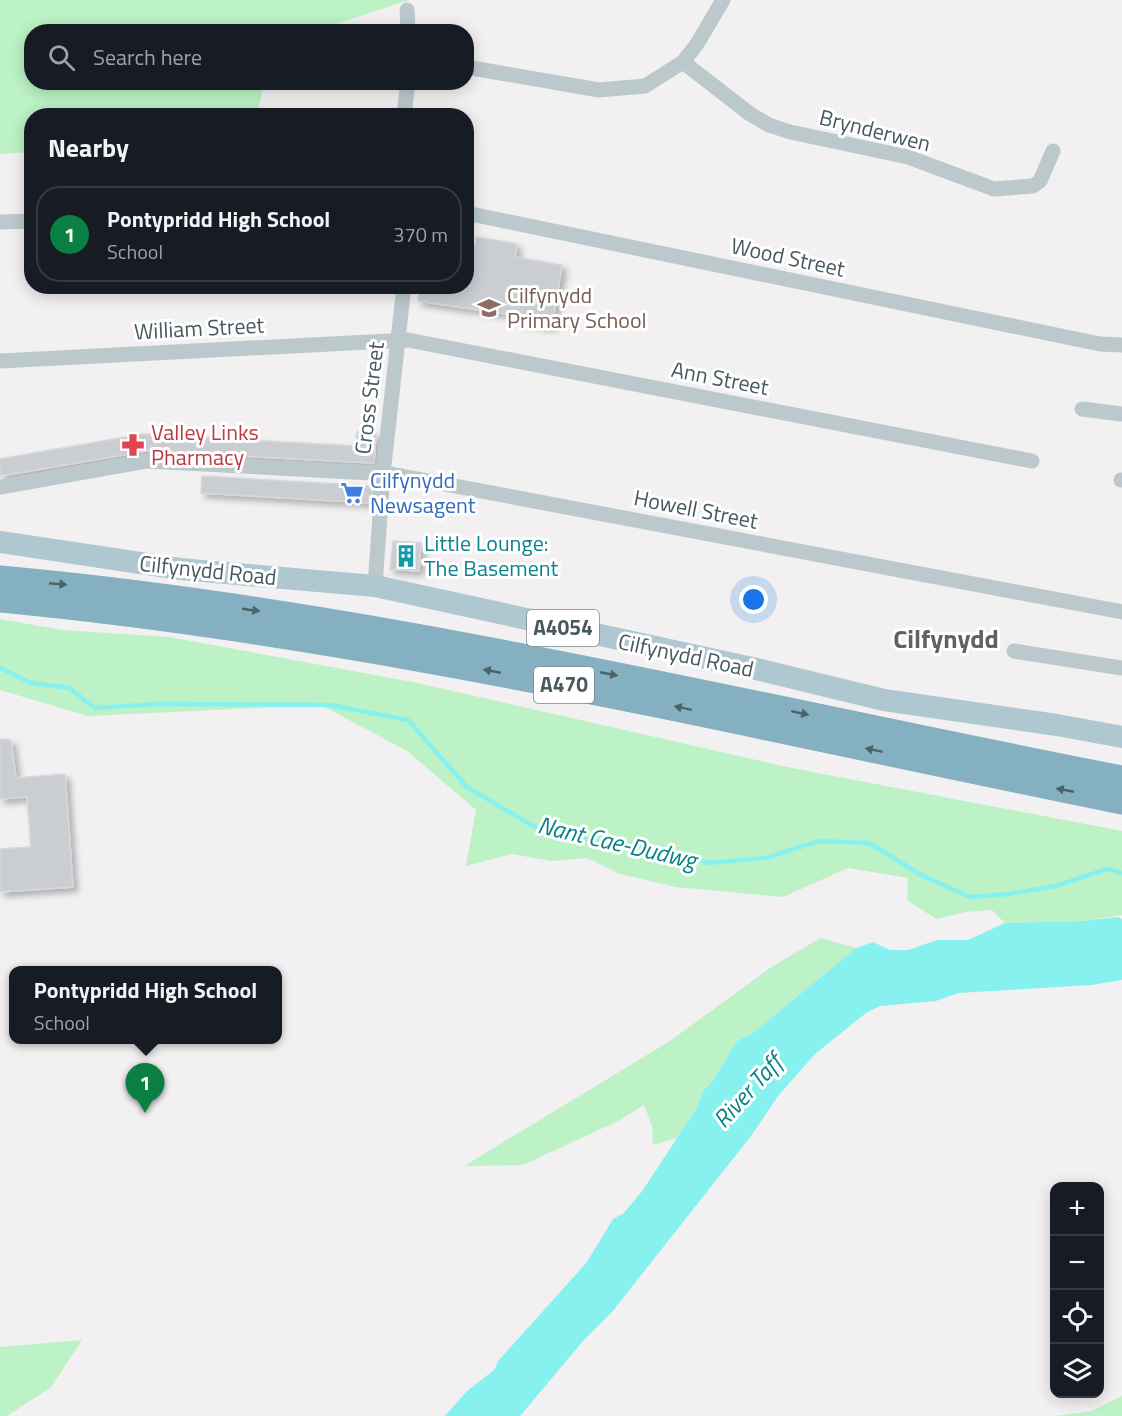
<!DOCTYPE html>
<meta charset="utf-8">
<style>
body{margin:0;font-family:"Titillium Web",sans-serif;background:#20242c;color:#f1f3f6}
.controls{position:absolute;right:18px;bottom:18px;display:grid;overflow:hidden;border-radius:12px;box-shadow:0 3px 15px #0003}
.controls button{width:54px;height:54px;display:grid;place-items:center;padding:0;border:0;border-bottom:2px solid #363941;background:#171b24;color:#f1f3f6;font:30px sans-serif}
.you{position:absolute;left:754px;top:600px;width:21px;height:21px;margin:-15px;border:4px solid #fff;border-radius:50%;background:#1a73e8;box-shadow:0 0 0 9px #1a73e833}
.badge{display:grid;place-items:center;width:39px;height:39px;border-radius:50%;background:#0b8043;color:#fff;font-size:20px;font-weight:700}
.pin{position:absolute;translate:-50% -50px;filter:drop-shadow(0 2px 3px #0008)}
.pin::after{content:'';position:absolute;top:32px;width:21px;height:18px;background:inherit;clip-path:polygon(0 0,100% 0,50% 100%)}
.popup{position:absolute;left:9px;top:966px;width:273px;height:78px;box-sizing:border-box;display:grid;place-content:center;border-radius:12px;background:#171b24;filter:drop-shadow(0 2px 4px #0005);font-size:20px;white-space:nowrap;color:#9ea1a6}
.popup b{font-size:22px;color:#f1f3f6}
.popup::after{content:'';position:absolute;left:50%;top:100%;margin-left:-12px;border:12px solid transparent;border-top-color:#171b24}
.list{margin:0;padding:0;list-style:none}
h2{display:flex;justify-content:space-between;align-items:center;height:78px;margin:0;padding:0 24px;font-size:26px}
h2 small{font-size:20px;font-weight:400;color:#9ea1a6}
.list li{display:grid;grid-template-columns:39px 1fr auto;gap:18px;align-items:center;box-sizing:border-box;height:96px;margin:0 12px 12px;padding:0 12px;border:2px solid #363941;border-radius:24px}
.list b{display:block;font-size:22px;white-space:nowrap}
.list p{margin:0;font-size:20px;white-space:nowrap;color:#9ea1a6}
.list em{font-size:20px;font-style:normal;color:#9ea1a6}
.icon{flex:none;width:33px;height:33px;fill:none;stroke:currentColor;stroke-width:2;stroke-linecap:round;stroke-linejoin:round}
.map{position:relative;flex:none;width:1122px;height:1416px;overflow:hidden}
.search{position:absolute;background:#171b24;box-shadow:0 3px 15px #0003;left:24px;top:24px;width:450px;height:66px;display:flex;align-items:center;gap:15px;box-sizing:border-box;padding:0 21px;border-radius:24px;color:#9ea1a6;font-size:22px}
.panel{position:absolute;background:#171b24;box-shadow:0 3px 15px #0003;left:24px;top:108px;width:450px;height:186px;border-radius:24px}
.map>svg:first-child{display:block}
.green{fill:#bcf2c5}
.water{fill:#87f1f0}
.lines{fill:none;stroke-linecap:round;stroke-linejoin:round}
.stream{stroke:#87f1f0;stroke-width:4.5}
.building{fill:#caced3;stroke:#d4d8dc;stroke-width:1.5;filter:url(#shadow)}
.street{stroke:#bbc9cd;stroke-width:15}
.primary{stroke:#aec7d0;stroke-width:22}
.highway{stroke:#85b0c1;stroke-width:27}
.oneway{fill:#4d6269}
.labels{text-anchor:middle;stroke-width:6;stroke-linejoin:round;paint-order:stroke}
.shield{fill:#fff;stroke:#7e8b8f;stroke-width:1.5}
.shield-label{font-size:21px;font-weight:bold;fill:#47595f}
.street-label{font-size:22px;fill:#47595f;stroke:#fff}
.education-label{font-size:22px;fill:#785e54;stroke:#fff;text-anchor:start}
.health-label{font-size:22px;fill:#be3a42;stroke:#fff;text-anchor:start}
.shop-label{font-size:22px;fill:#366cbe;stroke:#fff;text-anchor:start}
.culture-label{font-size:22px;fill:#0d838f;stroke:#fff;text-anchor:start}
.water-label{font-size:24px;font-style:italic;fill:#088382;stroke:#fff}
.quarter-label{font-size:26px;font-weight:bold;fill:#5c6265;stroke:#fff}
</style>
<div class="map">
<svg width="1122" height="1416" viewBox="0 0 1122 1416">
<defs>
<filter id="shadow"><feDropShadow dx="4.5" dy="4.5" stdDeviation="3" flood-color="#0004"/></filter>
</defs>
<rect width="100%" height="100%" fill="#f2f0f0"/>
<g class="green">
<path d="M0,0H409L314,31L32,32V82L264,83L257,115L32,116L31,152L0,154Z"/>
<path d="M0,619L62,630L169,637L413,682L787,767L1122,831V915L1084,921L1005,923L992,910L966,912L936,919L907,900L908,878L848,868L783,897L676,887L620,874L587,858L551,861L512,854L466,866L476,810L407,751L321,705L88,716L0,690Z"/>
<path d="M820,938L856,948L753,1033L737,1041L712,1082L703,1091L696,1109L677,1138L653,1145L652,1126L644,1105L618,1121L523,1165L464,1166L670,1041L770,968Z"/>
<path d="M82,1340L51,1387L7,1416H0V1347Z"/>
<path d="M1122,1396V1416H1055L1091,1411Z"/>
</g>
<path class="water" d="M1118,917L1122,919V980L1092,985L958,993L936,1001L880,1006L866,1013L815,1054L778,1096L751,1136L612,1312L583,1341L520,1416H445L466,1392L494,1370L499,1360L587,1262L613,1219L624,1213L643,1190L696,1109L703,1091L712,1082L737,1041L753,1033L856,948L873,942L890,950H908L937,940H968L1005,923L1084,921Z"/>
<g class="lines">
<path class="stream" d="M0,668L31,683L69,688L95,708L158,704L330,705L408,720L467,787L533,826L597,842L665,848L707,863L766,858L819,841L869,843L921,875L970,897L1008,894L1056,886L1107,869L1122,873"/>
</g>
<g class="building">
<path d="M476,237L517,244L515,257L562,265L552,327L520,322L521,316L418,301L420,286H466V244L475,246Z"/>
<path d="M357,432L376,434L374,463L146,451L0,476V459L143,434L356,446Z"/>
<path d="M202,476L372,486L371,503L201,493Z"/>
<path d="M393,541L421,543L419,571L390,569Z"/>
<path d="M0,739L11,740L16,778L65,774L73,887L0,892V849L31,847L27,797L0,799Z"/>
</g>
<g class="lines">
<g class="street">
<path d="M407,10L408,32"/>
<path d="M683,62L750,114L769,125L790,132L908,157L994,189L1033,186L1040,181L1053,151"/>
<path d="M466,67L599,90L645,86L683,62L697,44L723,0"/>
<path d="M404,116L408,82"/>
<path d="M466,213L1100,344L1122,345"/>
<path d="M0,222L32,221"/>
<path d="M0,361L408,340L1032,461"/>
<path d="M1082,409L1122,414"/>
<path d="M1121,480H1122"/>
<path d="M0,487L146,461L391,474L1122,612"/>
<path d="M375,586L383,474L404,286"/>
<path d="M1014,651L1122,668"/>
</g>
<path class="primary" d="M0,542L180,569L375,586L752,668L884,700L1057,725L1122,737"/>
<g class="highway">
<path d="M0,579C379,613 749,707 1122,779"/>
<path d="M0,599C379,635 749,726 1122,801"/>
</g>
</g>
<defs><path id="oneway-solid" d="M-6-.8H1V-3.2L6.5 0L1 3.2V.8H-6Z" transform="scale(1.5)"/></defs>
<g class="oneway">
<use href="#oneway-solid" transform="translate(58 584) rotate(5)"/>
<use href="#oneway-solid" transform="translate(251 610) rotate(8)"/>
<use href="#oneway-solid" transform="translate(492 671) rotate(-169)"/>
<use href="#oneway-solid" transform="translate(609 674) rotate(11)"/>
<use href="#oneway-solid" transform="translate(683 708) rotate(-168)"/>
<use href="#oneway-solid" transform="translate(800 713) rotate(12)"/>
<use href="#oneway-solid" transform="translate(874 750) rotate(-168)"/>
<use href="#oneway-solid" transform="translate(1065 790) rotate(-169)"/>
</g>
<defs>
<g id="school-bare" transform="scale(1.8)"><path d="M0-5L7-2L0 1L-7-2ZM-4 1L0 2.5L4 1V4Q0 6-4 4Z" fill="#8d6e63" stroke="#fff" stroke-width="2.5" paint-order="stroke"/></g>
<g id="pharmacy-bare" transform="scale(1.8)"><path d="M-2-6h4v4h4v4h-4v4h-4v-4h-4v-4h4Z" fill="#e0444e" stroke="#fff" stroke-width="2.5" paint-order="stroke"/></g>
<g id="supermarket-bare" transform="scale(1.8)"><path d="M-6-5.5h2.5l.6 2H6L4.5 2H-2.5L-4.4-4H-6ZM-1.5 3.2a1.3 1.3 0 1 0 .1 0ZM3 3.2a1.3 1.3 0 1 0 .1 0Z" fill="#3f7fe0" stroke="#fff" stroke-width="2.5" paint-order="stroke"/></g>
<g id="building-bare" transform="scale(1.8)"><path d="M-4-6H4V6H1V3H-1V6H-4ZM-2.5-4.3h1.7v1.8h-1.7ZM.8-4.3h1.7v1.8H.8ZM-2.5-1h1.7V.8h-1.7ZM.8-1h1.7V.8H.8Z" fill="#0f9aa8" stroke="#fff" stroke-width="2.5" paint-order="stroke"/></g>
</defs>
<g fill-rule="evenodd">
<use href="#school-bare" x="489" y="308"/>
<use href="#pharmacy-bare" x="133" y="445"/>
<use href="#supermarket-bare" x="352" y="493"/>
<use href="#building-bare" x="406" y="556"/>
</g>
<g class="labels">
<g class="shield">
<rect x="527" y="610" width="72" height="36" rx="4.5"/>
<rect x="534" y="667" width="60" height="36" rx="4.5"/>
</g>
<g class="shield-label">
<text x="563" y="635">A4054</text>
<text x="564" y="692">A470</text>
</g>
<g class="street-label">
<text transform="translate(875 130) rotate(14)" y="8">Brynderwen</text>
<text transform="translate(788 257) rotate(12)" y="8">Wood Street</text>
<text transform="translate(199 328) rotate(-3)" y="8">William Street</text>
<text transform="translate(720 378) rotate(11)" y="8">Ann Street</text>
<text transform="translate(369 398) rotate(-83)" y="8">Cross Street</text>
<text transform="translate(696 509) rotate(11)" y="8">Howell Street</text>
<text transform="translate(208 570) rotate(6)" y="8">Cilfynydd Road</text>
<text transform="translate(686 655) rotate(12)" y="8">Cilfynydd Road</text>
</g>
<g class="education-label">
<text x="507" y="303">Cilfynydd<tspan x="507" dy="25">Primary School</tspan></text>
</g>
<g class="health-label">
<text x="151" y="440">Valley Links<tspan x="151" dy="25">Pharmacy</tspan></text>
</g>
<g class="shop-label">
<text x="370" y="488">Cilfynydd<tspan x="370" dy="25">Newsagent</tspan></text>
</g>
<g class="culture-label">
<text x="424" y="551">Little Lounge:<tspan x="424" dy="25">The Basement</tspan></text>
</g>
<g class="water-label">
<text transform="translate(617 843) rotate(13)" y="8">Nant Cae-Dudwg</text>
<text transform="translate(748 1091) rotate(-48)" y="8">River Taff</text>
</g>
<g class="quarter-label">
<text x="946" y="648">Cilfynydd</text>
</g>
</g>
</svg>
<div class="controls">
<button>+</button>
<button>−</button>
<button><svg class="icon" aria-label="locate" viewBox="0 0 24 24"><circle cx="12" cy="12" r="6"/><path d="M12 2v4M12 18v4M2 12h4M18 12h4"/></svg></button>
<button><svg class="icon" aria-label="layers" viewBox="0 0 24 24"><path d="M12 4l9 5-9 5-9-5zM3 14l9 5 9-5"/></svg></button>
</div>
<div class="you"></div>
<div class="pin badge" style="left:145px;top:1113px">1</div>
<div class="popup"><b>Pontypridd High School</b>School</div>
<div class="search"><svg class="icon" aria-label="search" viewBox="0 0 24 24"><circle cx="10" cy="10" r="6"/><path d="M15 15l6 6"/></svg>Search here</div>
<section class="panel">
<h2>Nearby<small></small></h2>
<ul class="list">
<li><span class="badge">1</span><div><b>Pontypridd High School</b><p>School</p></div><em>370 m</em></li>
</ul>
</section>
</div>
